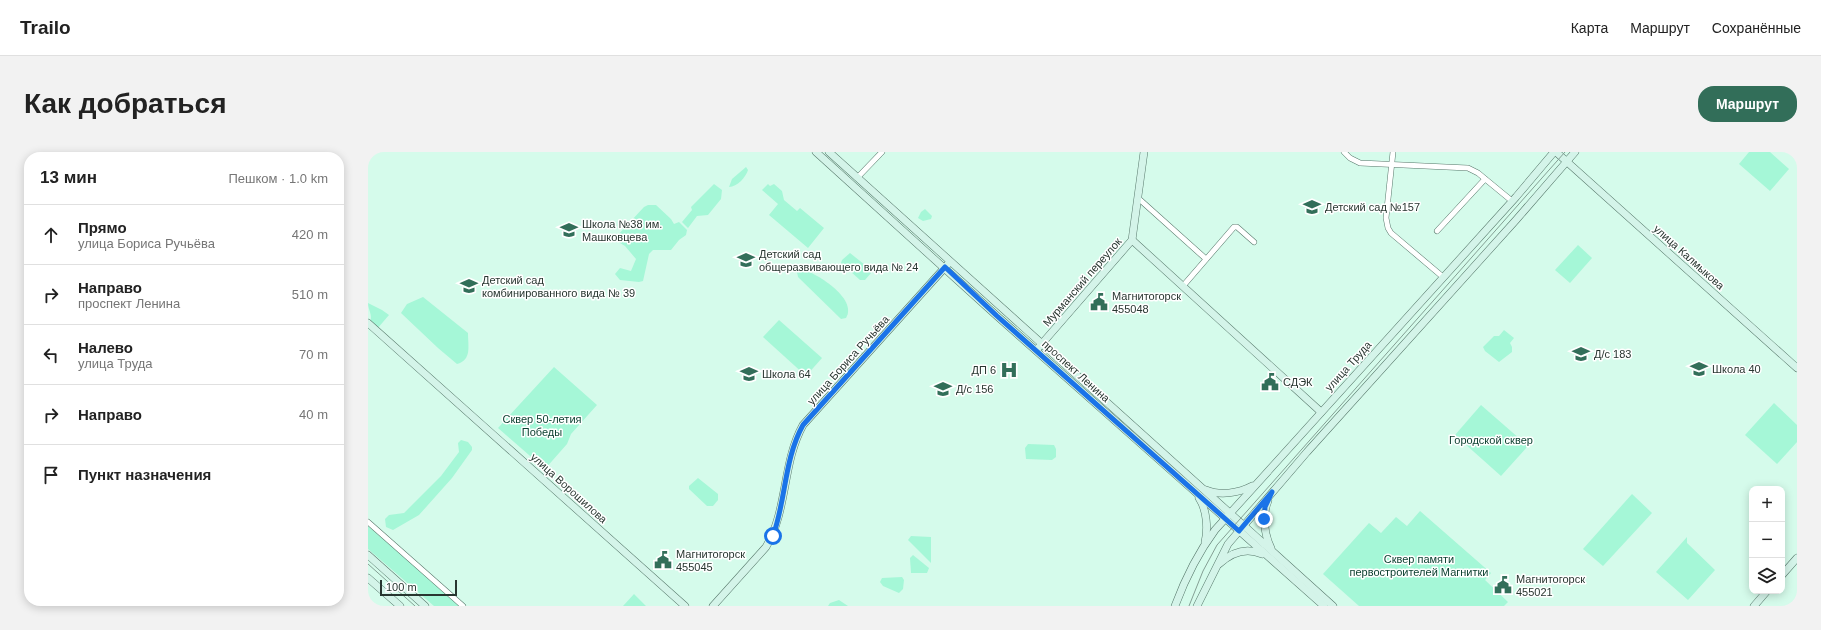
<!DOCTYPE html>
<html lang="ru">
<meta charset="utf-8">
<style>
body{margin:0;font-family:Helvetica,sans-serif;background:#f2f2f2;color:#222}
.controls{position:absolute;right:12px;bottom:12px;display:grid;overflow:hidden;border-radius:8px;box-shadow:0 2px 10px #0003}
.controls button{width:36px;height:36px;display:grid;place-items:center;padding:0;border:0;border-bottom:1px solid #e0e0e0;background:#fff;color:#222;font:20px sans-serif}
.scale{position:absolute;left:12px;bottom:10px;width:77px;box-sizing:border-box;padding-left:4px;border:2px solid #283630;border-top:0;font-size:11px;line-height:14px;white-space:nowrap;color:#283630;-webkit-text-stroke:3px #fff;paint-order:stroke}
.stop{position:absolute;width:12px;height:12px;margin:-9px;border:3px solid #1a73e8;border-radius:50%;background:#fff}
.stop.end{background:#1a73e8;border-color:#fff;box-shadow:0 1px 4px #0008}
.list{margin:0;padding:0;list-style:none}
h2{display:flex;justify-content:space-between;align-items:center;height:52px;margin:0;padding:0 16px;font-size:17px}
h2 small{font-size:13px;font-weight:400;color:#767676}
.list li{display:grid;grid-template-columns:26px 1fr auto;gap:12px;align-items:center;box-sizing:border-box;height:60px;padding:0 16px;border-top:1px solid #e0e0e0}
.list b{display:block;font-size:15px;white-space:nowrap}
.list p{margin:0;font-size:13px;white-space:nowrap;color:#767676}
.list em{font-size:13px;font-style:normal;color:#767676}
.icon{flex:none;width:22px;height:22px;fill:none;stroke:currentColor;stroke-width:2;stroke-linecap:round;stroke-linejoin:round}
.map{position:relative;flex:none;width:1429px;height:454px;overflow:hidden;border-radius:16px}
header{display:flex;align-items:center;gap:24px;box-sizing:border-box;height:56px;padding:0 20px;background:#fff;border-bottom:1px solid #e0e0e0}
header strong{font-size:19px}
nav{display:flex;gap:22px;margin-inline-start:auto;font-size:14px}
.intro{display:flex;align-items:center;justify-content:space-between;box-sizing:border-box;height:96px;padding:0 24px}
h1{margin:0;font-size:28px}
.button{padding:10px 18px;border-radius:16px;background:#326e59;color:#fff;font-size:14px;font-weight:700}
main{display:flex;gap:24px;padding:0 24px}
aside{flex:1;background:#fff;border-radius:16px;box-shadow:0 2px 10px #0003}
.map>svg:first-child{display:block}
.green{fill:#a5f7d7}
.lines{fill:none;stroke-linecap:round;stroke-linejoin:round}
.street-casing{stroke:#57786b;stroke-width:6}
.secondary-casing{stroke:#57786b;stroke-width:8}
.street{stroke:#fff;stroke-width:5}
.secondary{stroke:#d4f4e9;stroke-width:7}
.tram{stroke:#849f94;stroke-width:1}
.route{stroke:#1a73e8;stroke-width:5}
.labels{text-anchor:middle;stroke-width:3;stroke-linejoin:round;paint-order:stroke}
.poi-label{font-size:11px;fill:#283630;stroke:#fff;text-anchor:start}
.street-label{font-size:11px;fill:#283630;stroke:#fff}
.park-label{font-size:11px;fill:#0d4131;stroke:#fff}
</style>
<header>
<strong>Trailo</strong>
<nav><a>Карта</a><a>Маршрут</a><a>Сохранённые</a></nav>
</header>
<div class="intro"><h1>Как добраться</h1><a class="button">Маршрут</a></div>
<main>
<aside>
<h2>13 мин<small>Пешком · 1.0 km</small></h2>
<ul class="list">
<li><svg class="icon" aria-label="ahead" viewBox="0 0 24 24"><path d="M12 20V5M6 11l6-6 6 6"/></svg><div><b>Прямо</b><p>улица Бориса Ручьёва</p></div><em>420 m</em></li>
<li><svg class="icon" aria-label="right" viewBox="0 0 24 24"><path d="M7 20v-9h11M14 6l5 5-5 5"/></svg><div><b>Направо</b><p>проспект Ленина</p></div><em>510 m</em></li>
<li><svg class="icon" aria-label="left" viewBox="0 0 24 24"><path d="M17 20v-9H6M10 6l-5 5 5 5"/></svg><div><b>Налево</b><p>улица Труда</p></div><em>70 m</em></li>
<li><svg class="icon" aria-label="right" viewBox="0 0 24 24"><path d="M7 20v-9h11M14 6l5 5-5 5"/></svg><div><b>Направо</b></div><em>40 m</em></li>
<li><svg class="icon" aria-label="arrive" viewBox="0 0 24 24"><path d="M6 21V4h12l-3 4 3 4H6"/></svg><div><b>Пункт назначения</b></div></li>
</ul>
</aside>
<div class="map">
<svg width="1429" height="454" viewBox="0 0 1429 454">
<rect width="100%" height="100%" fill="#d5fbeb"/>
<g class="green">
<path d="M1381,0H1402L1421,17L1402,39L1371,12Z"/>
<path d="M378,15L380,18C378,25 369,35 361,35L364,27Z"/>
<path d="M346,32L354,38L353,47L340,63L329,64L320,76L314,70L324,58L323,55Z"/>
<path d="M400,32L402,34L406,32L414,39L416,48L429,59L432,56L456,76L440,96L401,63L410,52L394,38Z"/>
<path d="M280,53H288L303,67L306,72L311,70L319,78L318,83L311,88L303,98H285L281,102L275,129L271,130L252,128L247,122L252,116L263,119L268,107L257,94L247,88L248,85L276,55Z"/>
<path d="M557,57L564,64L563,67L555,69L550,66L553,60Z"/>
<path d="M1210,93L1224,106L1202,131L1187,118Z"/>
<path d="M482,101L502,117L503,121L497,128H492L473,111L474,108Z"/>
<path d="M431,116C447,120 490,146 478,166L473,167L430,125L429,120Z"/>
<path d="M55,145L100,181C100,194 104,208 89,212L70,196L33,161L39,152Z"/>
<path d="M0,151L14,158L21,163L9,177L2,170C5,163 0,158 0,151Z"/>
<path d="M411,168L454,206L438,224L395,185Z"/>
<path d="M1136,178L1146,186L1142,191L1144,195V200L1131,210L1117,199L1115,195L1126,184H1131Z"/>
<path d="M186,215L229,253L203,282L199,292L177,317L130,276Z"/>
<path d="M1406,251L1429,273V290L1409,312L1377,283Z"/>
<path d="M1113,253L1160,294L1133,324L1087,283Z"/>
<path d="M93,288L100,290L104,295V298L84,326L51,363L25,378L18,375L17,367L21,363L36,361L73,324L91,300L90,291Z"/>
<path d="M660,292L686,293L688,297V305L684,308L658,307L657,296Z"/>
<path d="M330,326L350,342V348L345,354H339L321,337V334Z"/>
<path d="M1264,342L1284,361L1235,414L1215,397Z"/>
<path d="M1052,359L1123,421L1117,428L1140,450L1136,454H991L955,422L1001,371L1013,381L1028,365L1039,374Z"/>
<path d="M0,374L93,454H66L0,397Z"/>
<path d="M543,384L563,385V411L540,388Z"/>
<path d="M1319,385V391L1347,418L1320,448L1288,420Z"/>
<path d="M545,403L561,416L559,421H543L542,406Z"/>
<path d="M534,425L536,428L535,437L531,441L515,434L512,430L514,426Z"/>
<path d="M266,442L278,454H279H255Z"/>
<path d="M471,448L480,454H460L462,451Z"/>
</g>
<g class="lines">
<g class="street-casing">
<g id="street">
<path d="M976,0L982,6L992,11L1100,16L1110,21L1144,49"/>
<path d="M1025,0L1018,66L1020,76L1023,81L1075,125"/>
<path d="M490,25L514,0"/>
<path d="M770,46L838,107"/>
<path d="M1069,79L1117,27"/>
<path d="M815,134L866,75H869L886,90"/>
<path d="M0,370L95,454"/>
</g>
</g>
<g class="secondary-casing">
<g id="secondary">
<path d="M448,0L629,164L956,454"/>
<path d="M461,0L965,454"/>
<path d="M1188,0L1429,216"/>
<path d="M764,88L953,260"/>
<path d="M0,171L317,454"/>
<path d="M671,195L764,88L776,0"/>
<path d="M838,338C852,344 871,341 884,334"/>
<path d="M831,346C839,358 840,377 837,390"/>
<path d="M900,349C894,363 896,382 903,396"/>
<path d="M0,403L57,454"/>
<path d="M851,412C864,400 878,395 894,402"/>
<path d="M1414,423L1429,406"/>
<path d="M0,426L32,454"/>
<path d="M345,454L398,395C420,358 414,311 435,273L580,112"/>
<path d="M807,454C817,427 830,401 847,378L1148,45L1186,0"/>
<path d="M829,454L860,392L939,300L1148,68L1207,0"/>
<path d="M1386,454L1399,439"/>
</g>
</g>
<use href="#street" class="street"/>
<use href="#secondary" class="secondary"/>
<g class="tram">
<path d="M0,412L47,454"/>
<path d="M821,454L835,419L849,393L1197,0"/>
</g>
</g>
<g class="lines">
<path class="route" d="M405,384C418,348 416,307 435,273L577,115L629,164L871,379L904,340L897,355L896,367"/>
</g>
<defs>
<g id="school-bare" transform="scale(1.38)"><path d="M0-5L7-2L0 1L-7-2ZM-4 1L0 2.5L4 1V4Q0 6-4 4Z" fill="#326e59" stroke="#fff" stroke-width="2.5" paint-order="stroke"/></g>
<g id="civic-bare" transform="scale(1.38)"><path d="M-.6-6.5H3V-4.5H.6V-3L4-1V1h2V6H-6V1h2V-1L-.6-3ZM-1.2 2.5V6h2.4V2.5Z" fill="#326e59" stroke="#fff" stroke-width="2.5" paint-order="stroke"/></g>
<g id="hospital-bare" transform="scale(1.38)"><path d="M-5-5h3v3.5h4V-5h3V5h-3V1.5h-4V5h-3Z" fill="#326e59" stroke="#fff" stroke-width="2.5" paint-order="stroke"/></g>
</defs>
<g fill-rule="evenodd">
<use href="#school-bare" x="944" y="55"/>
<use href="#school-bare" x="201" y="78"/>
<use href="#school-bare" x="378" y="108"/>
<use href="#school-bare" x="101" y="134"/>
<use href="#civic-bare" x="731" y="150"/>
<use href="#school-bare" x="1213" y="202"/>
<use href="#school-bare" x="1331" y="217"/>
<use href="#hospital-bare" x="641" y="218"/>
<use href="#school-bare" x="381" y="222"/>
<use href="#civic-bare" x="902" y="230"/>
<use href="#school-bare" x="575" y="237"/>
<use href="#civic-bare" x="295" y="408"/>
<use href="#civic-bare" x="1135" y="433"/>
</g>
<g class="labels">
<g class="poi-label">
<text x="957" y="59">Детский сад №157</text>
<text x="214" y="76">Школа №38 им.<tspan x="214" dy="13">Машковцева</tspan></text>
<text x="391" y="106">Детский сад<tspan x="391" dy="13">общеразвивающего вида № 24</tspan></text>
<text x="114" y="132">Детский сад<tspan x="114" dy="13">комбинированного вида № 39</tspan></text>
<text x="744" y="148">Магнитогорск<tspan x="744" dy="13">455048</tspan></text>
<text x="1226" y="206">Д/с 183</text>
<text x="1344" y="221">Школа 40</text>
<text x="628" y="222" text-anchor="end">ДП 6</text>
<text x="394" y="226">Школа 64</text>
<text x="915" y="234">СДЭК</text>
<text x="588" y="241">Д/с 156</text>
<text x="308" y="406">Магнитогорск<tspan x="308" dy="13">455045</tspan></text>
<text x="1148" y="431">Магнитогорск<tspan x="1148" dy="13">455021</tspan></text>
</g>
<g class="street-label">
<text transform="translate(1321 105) rotate(42)" y="4">улица Калмыкова</text>
<text transform="translate(714 130) rotate(-49)" y="4">Мурманский переулок</text>
<text transform="translate(480 208) rotate(-48)" y="4">улица Бориса Ручьёва</text>
<text transform="translate(980 214) rotate(-48)" y="4">улица Труда</text>
<text transform="translate(708 219) rotate(42)" y="4">проспект Ленина</text>
<text transform="translate(201 336) rotate(42)" y="4">улица Ворошилова</text>
</g>
<g class="park-label">
<text x="174" y="271">Сквер 50-летия<tspan x="174" dy="13">Победы</tspan></text>
<text x="1123" y="292">Городской сквер</text>
<text x="1051" y="411">Сквер памяти<tspan x="1051" dy="13">первостроителей Магнитки</tspan></text>
</g>
</g>
</svg>
<div class="controls">
<button>+</button>
<button>−</button>
<button><svg class="icon" aria-label="layers" viewBox="0 0 24 24"><path d="M12 4l9 5-9 5-9-5zM3 14l9 5 9-5"/></svg></button>
</div>
<div class="scale">100 m</div>
<div class="stop" style="left:405px;top:384px"></div>
<div class="stop end" style="left:896px;top:367px"></div>
</div>
</main>
